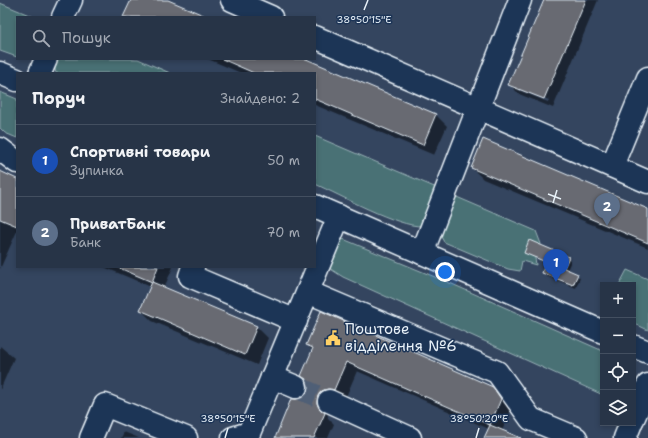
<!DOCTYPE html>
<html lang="uk">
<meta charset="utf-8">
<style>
body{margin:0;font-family:"Shantell Sans",sans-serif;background:#333f52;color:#f1f3f6}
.controls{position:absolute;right:12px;bottom:12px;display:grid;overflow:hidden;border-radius:0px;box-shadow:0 2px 6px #0003}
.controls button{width:36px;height:36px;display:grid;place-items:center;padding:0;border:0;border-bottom:1px solid #434f60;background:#273447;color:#f1f3f6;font:20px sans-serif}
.you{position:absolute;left:445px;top:272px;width:14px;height:14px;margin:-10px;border:3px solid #fff;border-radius:50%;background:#1a73e8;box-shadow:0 0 0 6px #1a73e833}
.badge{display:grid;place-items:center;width:26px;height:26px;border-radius:50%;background:#95b2f1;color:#fff;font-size:13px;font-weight:700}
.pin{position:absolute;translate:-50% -33px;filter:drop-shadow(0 1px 2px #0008)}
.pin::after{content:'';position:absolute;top:21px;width:14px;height:12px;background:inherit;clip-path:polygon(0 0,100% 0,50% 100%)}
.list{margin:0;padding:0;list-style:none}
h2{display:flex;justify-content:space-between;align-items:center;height:52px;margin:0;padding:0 16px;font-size:17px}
h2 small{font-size:13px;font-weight:400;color:#a4aab4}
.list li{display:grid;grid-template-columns:26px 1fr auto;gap:12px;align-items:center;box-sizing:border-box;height:72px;padding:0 16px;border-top:1px solid #434f60}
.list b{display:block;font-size:15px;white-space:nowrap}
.list p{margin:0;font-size:13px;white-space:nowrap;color:#a4aab4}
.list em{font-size:13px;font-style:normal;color:#a4aab4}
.icon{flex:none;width:22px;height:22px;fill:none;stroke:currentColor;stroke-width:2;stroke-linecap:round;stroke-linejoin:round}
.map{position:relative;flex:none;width:648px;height:438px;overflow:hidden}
.search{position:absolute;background:#273447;box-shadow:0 2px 6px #0003;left:16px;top:16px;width:300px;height:44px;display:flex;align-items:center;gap:10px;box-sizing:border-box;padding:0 14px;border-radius:0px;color:#a4aab4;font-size:15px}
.panel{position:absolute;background:#273447;box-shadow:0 2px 6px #0003;left:16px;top:72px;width:300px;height:196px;border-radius:0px}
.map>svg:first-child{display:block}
.green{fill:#487175;stroke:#98b1b6}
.shadow{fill:#0007;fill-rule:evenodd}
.building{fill:#686a72;stroke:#e8f1f8}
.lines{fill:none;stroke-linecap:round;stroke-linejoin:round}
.minor-tunnel{stroke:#4f5f76;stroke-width:22;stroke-dasharray:22 11;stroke-linecap:butt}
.minor-casing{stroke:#e8f1f8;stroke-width:25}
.minor{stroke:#1d3557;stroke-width:22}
.ticks{fill:none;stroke:#e8f1f8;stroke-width:1.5}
.labels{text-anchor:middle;stroke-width:3;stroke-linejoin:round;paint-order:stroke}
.poi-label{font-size:15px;fill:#e8f1f8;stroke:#1d3557;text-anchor:start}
.ticks-label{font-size:10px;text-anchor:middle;fill:#e8f1f8;stroke:#1d3557;stroke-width:3;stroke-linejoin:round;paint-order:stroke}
</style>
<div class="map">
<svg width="648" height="438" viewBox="0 0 648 438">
<rect width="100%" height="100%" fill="#34455f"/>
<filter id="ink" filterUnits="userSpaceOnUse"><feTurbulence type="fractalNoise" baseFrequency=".025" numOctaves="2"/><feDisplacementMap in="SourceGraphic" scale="8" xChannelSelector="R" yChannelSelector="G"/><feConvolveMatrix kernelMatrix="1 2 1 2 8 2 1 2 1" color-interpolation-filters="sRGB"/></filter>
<g filter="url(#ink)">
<g class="green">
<path d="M0,3L34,17H17V57L0,51Z"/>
<path d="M54,59H138L170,73H56L53,63Z"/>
<path d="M0,92L17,99V138L5,133L0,128Z"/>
<path d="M315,136L439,189L422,226C398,227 340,195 315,184Z"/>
<path d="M452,195L536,231L541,244L535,258L536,265L522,261L520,271L508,269L444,242L440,235Z"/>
<path d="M343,239L452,284L603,351V395L343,277L329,268L334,248Z"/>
<path d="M627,270L648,279V330L633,323V285H619Z"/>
</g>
<g class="shadow">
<path d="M545,0H598L553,108L519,94L509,84ZM519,88L549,100L548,102L519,90Z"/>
<path d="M208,59H304L436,115L447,126L434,155L315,105V73H241Z"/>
<path d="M472,168L648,210V248L483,179Z"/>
<path d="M0,172L17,180V231L0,269Z"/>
<path d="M525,252L568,258L571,261L567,270L580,278L576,288L546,276L543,272L547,263Z"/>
<path d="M104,267H173L164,288L257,327L268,338L257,365L152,321L141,310L151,287Z"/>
<path d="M307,345L492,388L511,410L502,431L519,438H485L489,429L357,371L345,399L327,407L328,418L334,424L328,438H276L297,400L304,398L309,392V385L302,375L313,351Z"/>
<path d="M0,346L14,358L0,390Z"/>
<path d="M124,432L139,438H121Z"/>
</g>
<g class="building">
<path d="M131,0H168L208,17H123Z"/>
<path d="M544,0H586L544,99L508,85Z"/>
<path d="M222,59H306L436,114L423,145L315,99V73H254Z"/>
<path d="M483,139L648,209V243L471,168Z"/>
<path d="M0,171L17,179V226L0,219Z"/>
<path d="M529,240L569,257L564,268L578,274L573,285L542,273L546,262L524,253Z"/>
<path d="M117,267H158L152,282Z"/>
<path d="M152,282L257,326L245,355L140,310Z"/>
<path d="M321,311L493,387L501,399L490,425L346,362L334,390L328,389L322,391L318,396L317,403L319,408L325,413L314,438H275L291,399H297L303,397L308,391V385L306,379L301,376L313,348L306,345Z"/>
<path d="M490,425L521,438H484Z"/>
</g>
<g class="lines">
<path class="minor-tunnel" d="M296,387L329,401"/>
<g class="minor-casing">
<g id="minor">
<path d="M232,0L271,17"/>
<path d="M63,17L71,0"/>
<path d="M315,37L648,182"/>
<path d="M0,73L17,80"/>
<path d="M40,73L46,59"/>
<path d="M0,149L17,162"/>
<path d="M612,166L648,78"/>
<path d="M315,206L603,332"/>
<path d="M422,253L520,0"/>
<path d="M193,267L190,276L296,321"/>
<path d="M308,292L497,372L531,419L576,438"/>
<path d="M633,346L648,352"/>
<path d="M272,377L296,387"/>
<path d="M329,401L410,438"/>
<path d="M633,419L648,385"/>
<path d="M91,438L105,405L186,438"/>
<path d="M233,438L249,433L339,216"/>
<path d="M625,438L631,423"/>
</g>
</g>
<use href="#minor" class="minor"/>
</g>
</g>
<path class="ticks" d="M364,10L368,0M548,194L561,199M553,203L557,190M225,438L228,428M476,438L479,428"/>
<defs>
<g id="civic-bare" transform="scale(1.2)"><path d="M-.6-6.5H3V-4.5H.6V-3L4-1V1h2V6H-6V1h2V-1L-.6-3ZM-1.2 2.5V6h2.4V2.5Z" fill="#ffd166" stroke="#1d3557" stroke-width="2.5" paint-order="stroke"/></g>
</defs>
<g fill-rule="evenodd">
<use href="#civic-bare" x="333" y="338"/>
</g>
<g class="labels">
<g class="poi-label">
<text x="345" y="334">Поштове<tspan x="345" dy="17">відділення №6</tspan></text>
</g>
</g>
<g class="ticks-label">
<text x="364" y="23">38°50'15"E</text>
<text x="228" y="422">38°50'15"E</text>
<text x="479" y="422">38°50'20"E</text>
</g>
</svg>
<div class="controls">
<button>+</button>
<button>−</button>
<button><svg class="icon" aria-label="locate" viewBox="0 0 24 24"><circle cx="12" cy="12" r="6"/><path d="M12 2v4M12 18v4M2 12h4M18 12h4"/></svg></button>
<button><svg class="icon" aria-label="layers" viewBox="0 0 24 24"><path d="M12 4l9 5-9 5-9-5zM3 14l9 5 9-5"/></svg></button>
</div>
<div class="you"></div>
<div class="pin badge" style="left:556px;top:282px;background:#1a4fb4">1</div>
<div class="pin badge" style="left:607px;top:226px;background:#5c6f8a">2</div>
<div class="search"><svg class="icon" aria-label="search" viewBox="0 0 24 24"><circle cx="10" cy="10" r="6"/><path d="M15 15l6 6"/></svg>Пошук</div>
<section class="panel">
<h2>Поруч<small>Знайдено: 2</small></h2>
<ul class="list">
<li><span class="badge" style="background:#1a4fb4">1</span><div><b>Спортивні товари</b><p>Зупинка</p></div><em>50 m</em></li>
<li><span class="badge" style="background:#5c6f8a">2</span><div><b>ПриватБанк</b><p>Банк</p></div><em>70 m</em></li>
</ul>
</section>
</div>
